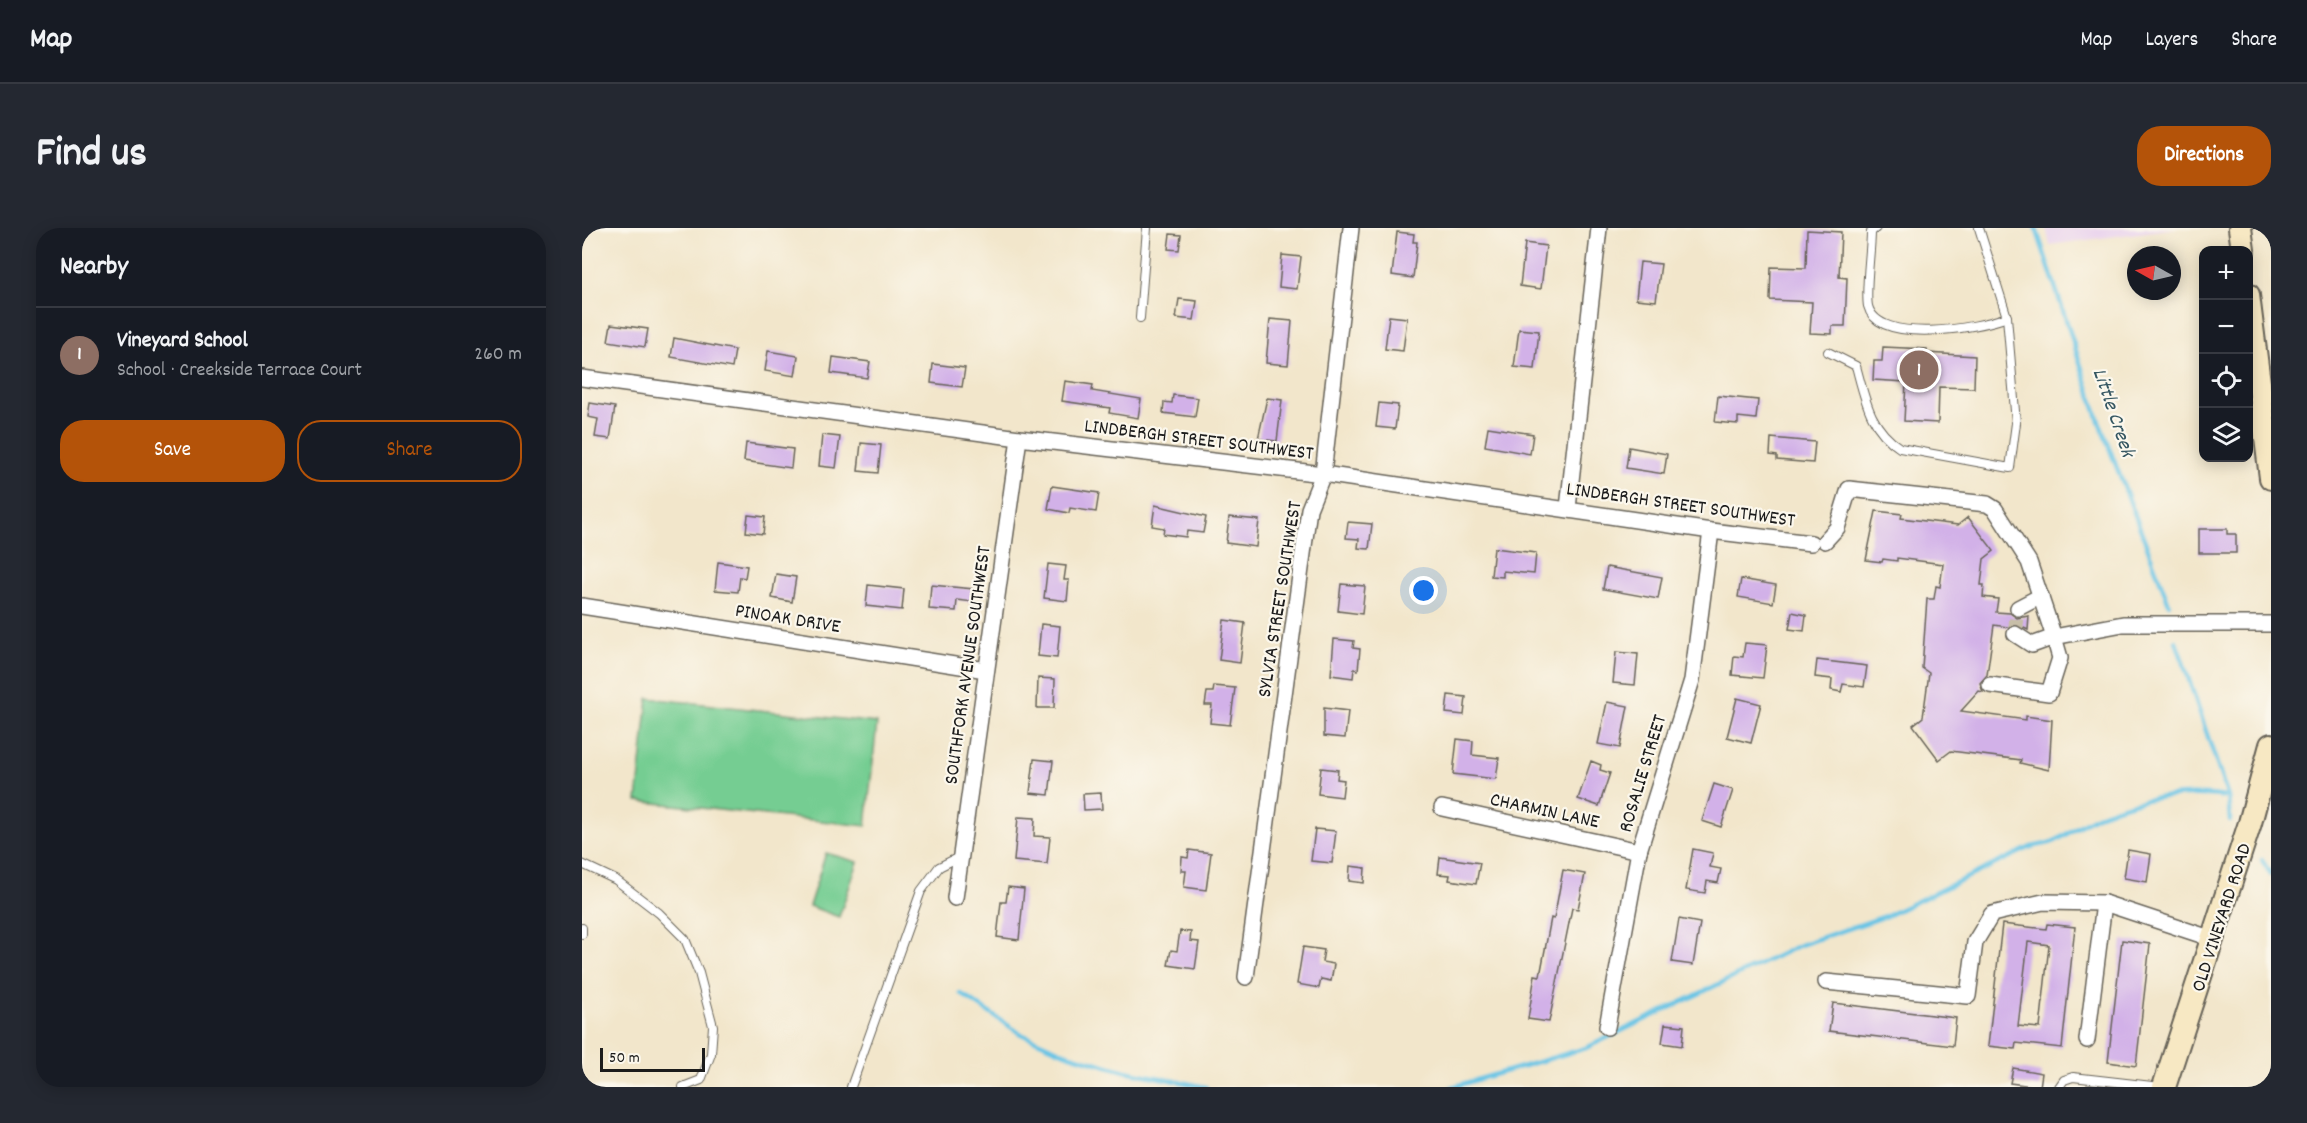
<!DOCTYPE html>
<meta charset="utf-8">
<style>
body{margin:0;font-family:Dekko,sans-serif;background:#242831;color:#f1f3f6}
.controls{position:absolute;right:18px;top:18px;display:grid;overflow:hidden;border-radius:12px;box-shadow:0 3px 15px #0003}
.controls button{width:54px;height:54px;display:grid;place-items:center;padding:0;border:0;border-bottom:2px solid #363941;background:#171b24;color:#f1f3f6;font:30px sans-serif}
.compass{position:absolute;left:1545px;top:18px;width:54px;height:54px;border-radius:50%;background:#171b24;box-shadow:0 3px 15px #0003;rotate:278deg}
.scale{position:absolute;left:18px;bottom:15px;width:105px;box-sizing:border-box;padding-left:6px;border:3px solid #1c1c1c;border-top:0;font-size:16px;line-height:21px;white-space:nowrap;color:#1c1c1c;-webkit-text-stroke:4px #fbf7ec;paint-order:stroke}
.you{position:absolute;left:842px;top:363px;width:21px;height:21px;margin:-15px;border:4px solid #fff;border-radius:50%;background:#1a73e8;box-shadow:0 0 0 9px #1a73e833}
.badge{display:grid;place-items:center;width:39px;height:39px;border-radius:50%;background:#b45309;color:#fff;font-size:20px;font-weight:700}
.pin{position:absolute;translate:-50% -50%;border:3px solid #fff;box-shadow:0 2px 6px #0006}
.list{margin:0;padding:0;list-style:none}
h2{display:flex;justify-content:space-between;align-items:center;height:78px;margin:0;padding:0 24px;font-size:26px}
h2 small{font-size:20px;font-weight:400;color:#9ea1a6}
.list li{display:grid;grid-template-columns:39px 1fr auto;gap:18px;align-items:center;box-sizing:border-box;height:96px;padding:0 24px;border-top:2px solid #363941}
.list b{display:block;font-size:22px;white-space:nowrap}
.list p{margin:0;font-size:20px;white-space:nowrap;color:#9ea1a6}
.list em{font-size:20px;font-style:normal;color:#9ea1a6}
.actions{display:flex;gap:12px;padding:18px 24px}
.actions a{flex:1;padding:14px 0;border:2px solid #b45309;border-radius:24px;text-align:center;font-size:21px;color:#b45309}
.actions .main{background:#b45309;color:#fff}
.icon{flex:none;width:33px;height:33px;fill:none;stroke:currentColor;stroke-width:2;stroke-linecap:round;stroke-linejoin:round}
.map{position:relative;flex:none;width:1689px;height:859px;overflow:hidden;border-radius:24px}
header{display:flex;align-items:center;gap:36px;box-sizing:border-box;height:84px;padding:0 30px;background:#171b24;border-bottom:2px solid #363941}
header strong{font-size:28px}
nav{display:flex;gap:33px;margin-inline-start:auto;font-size:21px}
.intro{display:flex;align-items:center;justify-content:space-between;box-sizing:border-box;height:144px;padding:0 36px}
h1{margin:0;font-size:42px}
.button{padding:15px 27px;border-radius:24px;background:#b45309;color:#fff;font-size:21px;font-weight:700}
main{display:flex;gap:36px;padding:0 36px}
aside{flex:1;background:#171b24;border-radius:24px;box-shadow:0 3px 15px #0003}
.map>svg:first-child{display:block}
.built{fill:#e9d2ed}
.green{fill:#75cd92;stroke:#487457;stroke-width:1.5}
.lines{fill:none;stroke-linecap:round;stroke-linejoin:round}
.stream{stroke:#67c4e5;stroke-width:4.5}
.building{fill:#d2b1e8;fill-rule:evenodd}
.street-tunnel{stroke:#c7bea8;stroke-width:15;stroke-dasharray:15 8;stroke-linecap:butt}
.lane-casing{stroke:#676359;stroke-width:10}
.street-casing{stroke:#676359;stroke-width:18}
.secondary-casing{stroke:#676359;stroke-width:26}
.lane{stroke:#fff;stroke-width:8}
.street{stroke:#fff;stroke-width:15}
.secondary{stroke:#f7e8c3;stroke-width:22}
.labels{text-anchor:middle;stroke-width:4.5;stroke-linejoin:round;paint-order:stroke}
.street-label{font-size:20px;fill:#1c1c1c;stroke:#fbf7ec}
.water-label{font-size:21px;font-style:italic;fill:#365762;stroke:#fbf7ec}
</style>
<header>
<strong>Map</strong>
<nav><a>Map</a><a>Layers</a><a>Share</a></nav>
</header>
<div class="intro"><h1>Find us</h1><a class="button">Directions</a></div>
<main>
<aside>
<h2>Nearby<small></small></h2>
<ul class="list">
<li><span class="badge" style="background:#8d6e63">1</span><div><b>Vineyard School</b><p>School · Creekside Terrace Court</p></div><em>260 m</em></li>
</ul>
<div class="actions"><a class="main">Save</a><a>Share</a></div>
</aside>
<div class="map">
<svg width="1689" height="859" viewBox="0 0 1689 859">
<rect width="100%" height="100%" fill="#fbf7ec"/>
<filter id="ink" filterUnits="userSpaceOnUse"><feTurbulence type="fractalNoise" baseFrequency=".0167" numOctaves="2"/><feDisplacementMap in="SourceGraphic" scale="12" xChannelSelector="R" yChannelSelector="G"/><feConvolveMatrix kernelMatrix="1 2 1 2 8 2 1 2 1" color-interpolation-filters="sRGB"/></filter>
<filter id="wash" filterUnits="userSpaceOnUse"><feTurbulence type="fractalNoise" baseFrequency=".008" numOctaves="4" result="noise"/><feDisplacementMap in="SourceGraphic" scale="24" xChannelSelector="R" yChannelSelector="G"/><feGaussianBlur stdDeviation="1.35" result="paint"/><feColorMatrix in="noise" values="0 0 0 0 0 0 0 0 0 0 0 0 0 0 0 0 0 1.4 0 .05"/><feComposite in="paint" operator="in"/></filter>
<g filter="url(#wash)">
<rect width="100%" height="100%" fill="#f2e6cb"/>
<path class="built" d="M1464,0H1595L1468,17Z"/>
<g class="green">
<path d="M66,470L295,495L284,598L55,573Z"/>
<path d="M244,625L276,634L257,689L227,678Z"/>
</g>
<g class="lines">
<g class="stream">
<path d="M1454,0L1517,193L1587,376"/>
<path d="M1594,413L1646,569L1648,592"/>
<path d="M1680,632L1689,647"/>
<path d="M378,765L439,806L488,827L543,843L624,859"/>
<path d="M870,859L1004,820L1218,717L1304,688L1449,619C1457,617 1468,616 1475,612C1490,603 1503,593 1519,586C1559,569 1604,563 1646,569"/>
</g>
</g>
<g id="blocks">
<g class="building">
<path d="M1225,2L1259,4L1257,49L1265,50L1263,98H1250V106L1228,105L1230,74L1188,72L1189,39L1224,40Z"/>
<path d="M815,4L832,6L831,14H835L831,50L810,47Z"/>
<path d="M588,6L599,7L597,22L586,21Z"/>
<path d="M943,15L964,18L959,61L938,58Z"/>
<path d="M700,27L719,29L715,61L697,59Z"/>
<path d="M1058,34L1079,36L1074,73L1054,71Z"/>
<path d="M597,71L615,73L612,92L594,90Z"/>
<path d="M807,88L825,90L821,123L803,121Z"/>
<path d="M688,91L710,93L706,137L684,135Z"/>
<path d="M29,96L66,101L63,119L26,113Z"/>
<path d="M937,101L957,103L953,141L932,139Z"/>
<path d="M92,110L153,122L150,140L89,129Z"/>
<path d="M1301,119L1345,121V125L1393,128L1392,160L1357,159L1356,195L1322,193L1324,154L1291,152L1292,133H1300Z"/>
<path d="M186,123L216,128L213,148L183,143Z"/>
<path d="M251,129L288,134L285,150L249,145Z"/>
<path d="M351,136L383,140L380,159L349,155Z"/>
<path d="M483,153L511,157L510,163L559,171L556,190L527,185L528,180L480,173Z"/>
<path d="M591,167L616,170L613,189L581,185L582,174L590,175Z"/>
<path d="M1136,168L1176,172L1174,191L1156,189V196L1133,194Z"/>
<path d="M685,170L700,172L695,213L676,211Z"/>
<path d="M8,175L33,179L28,211L13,209L16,191L6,189Z"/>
<path d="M797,175L816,177L813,201L794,199Z"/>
<path d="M906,199L951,206L948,226L903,218Z"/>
<path d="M240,207L258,209L254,240L237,238Z"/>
<path d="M1189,210L1233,214L1231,235L1195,232V228L1188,227Z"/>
<path d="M164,215L211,221L209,240L162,233Z"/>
<path d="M279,215L299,217L296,245L276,243Z"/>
<path d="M1047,219L1085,226L1082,246L1044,240Z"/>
<path d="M470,258L517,265L514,284L488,280L487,285L466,281Z"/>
<path d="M573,277L624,289L621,305L605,303L604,309L581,306L582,300L570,298Z"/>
<path d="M1294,283L1320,286L1319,290L1376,297L1386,289L1412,323L1402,331L1399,357H1402L1401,369L1416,371L1414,384L1428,385L1435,390L1447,388L1446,402L1434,396L1426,399L1412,397L1405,447L1398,455L1401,464L1397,463L1379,483L1444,492V488L1470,492L1467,542L1438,535L1439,532L1369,523L1357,532L1331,497L1341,489L1347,445L1340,440L1345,371H1352L1354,358L1358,359L1361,336L1315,330V333L1301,331L1300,334L1284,332Z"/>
<path d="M166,287L183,289L181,306L164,304Z"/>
<path d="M647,289L677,292L674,319L644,315Z"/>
<path d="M766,294L790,296L787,321L776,320L777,311L764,310Z"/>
<path d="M1617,301H1645V306H1654V325H1617Z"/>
<path d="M912,320L954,325L952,346L921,343V349L909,348Z"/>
<path d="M136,334L165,338L163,350L158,349L156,364L133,362Z"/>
<path d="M466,336L484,338L482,352H487L485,373L462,370Z"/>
<path d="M1025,339L1080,349L1076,371L1021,361Z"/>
<path d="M194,346L214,349L210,374L190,370Z"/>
<path d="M1159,351L1194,357L1191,375L1156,369Z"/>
<path d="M759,356L783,358L780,386L756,383Z"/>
<path d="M286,357L322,361L320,382L284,378Z"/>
<path d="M349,357L392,361L391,374L375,372L374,383L347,381Z"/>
<path d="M1210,384L1224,387L1222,403L1207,401Z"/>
<path d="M642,392L663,395L658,435L637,432Z"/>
<path d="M459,396L478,398L475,430L456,428Z"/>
<path d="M752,411L772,413L771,420L778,421L776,442L772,441L771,450L749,447Z"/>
<path d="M1163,415L1185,417L1181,450L1150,447L1152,428L1161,429Z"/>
<path d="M1034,424L1056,426L1053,457L1031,455Z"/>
<path d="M1235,432L1285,438L1282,459L1261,456L1259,464L1249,462L1250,451L1233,449Z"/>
<path d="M456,450L473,451L472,480H455Z"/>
<path d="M632,458L653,460L648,497L628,495L630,477H623L625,464H631Z"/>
<path d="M866,467L884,469L882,487L864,485Z"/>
<path d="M1155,470L1179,476L1169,515L1145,509Z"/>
<path d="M1025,474L1046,478L1038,520L1016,516Z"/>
<path d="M742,480L766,483L763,510L742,508Z"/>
<path d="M875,511L891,513L890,527L917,530L914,551L871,546Z"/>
<path d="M452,531L471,533L467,567L448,565Z"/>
<path d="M1009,533L1019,537L1018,542L1028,545L1017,578L996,571Z"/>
<path d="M739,540L756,542L755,551L762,552L760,569L736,566Z"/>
<path d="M1132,556L1151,562L1139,599L1120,593Z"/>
<path d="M519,565L520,581L502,582L501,566Z"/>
<path d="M436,589L453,590L452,608L468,609L465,636L432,633Z"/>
<path d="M733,601L754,603L750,635L729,633Z"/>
<path d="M1111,621L1131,625L1128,639L1139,641L1136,655L1125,653L1123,665L1104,662Z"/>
<path d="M607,622L629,625L624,662L602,659L604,643H599L600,629L606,630Z"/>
<path d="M1546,622L1569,626L1565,654L1542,650Z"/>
<path d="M858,629L898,635L894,656L867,652L868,647L856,646Z"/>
<path d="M768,638L783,640L782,655L767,653Z"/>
<path d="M981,642L1003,646L996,681L990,680L967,794L946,791L953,747L958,748L969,690L972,691Z"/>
<path d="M426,659L442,661L437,712L415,709L419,674H424Z"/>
<path d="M1097,691L1118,695L1111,737L1090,734Z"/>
<path d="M1420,696L1464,701L1465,696L1493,699L1480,820L1434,815L1433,821L1406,818ZM1446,714L1467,717L1458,800L1436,798Z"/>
<path d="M598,703L609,704L608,713L617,714L613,741L586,737L589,722L595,723Z"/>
<path d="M1540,712L1568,716L1554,838L1526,834Z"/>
<path d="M721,719L742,722L740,734L752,736L749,753L739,751L737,760L715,756Z"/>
<path d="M1251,775L1374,790L1371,818L1247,803Z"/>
<path d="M1083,796L1102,798L1100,818L1080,815Z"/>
<path d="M1431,840L1460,845L1458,859L1428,855Z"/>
</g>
</g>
</g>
<g filter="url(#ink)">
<use href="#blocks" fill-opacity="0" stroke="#676359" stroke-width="1.5"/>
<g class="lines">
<path class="street-tunnel" d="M1433,406L1436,380"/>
<g class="lane-casing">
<g id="lane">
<path d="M1294,0L1289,4C1289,22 1283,62 1286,78C1296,118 1397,100 1425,89"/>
<path d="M558,90L565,0"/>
<path d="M1246,124L1274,138C1283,171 1288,201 1318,220L1428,240L1434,195L1425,89L1397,0"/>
<path d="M0,636L34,652L77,685L103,711L117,745L131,798L129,826L119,852L101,859"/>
<path d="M0,700V706"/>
<path d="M269,859L339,663L357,639L379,628"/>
<path d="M1477,859L1482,852L1491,849L1579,859"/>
</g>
</g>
<g class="street-casing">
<g id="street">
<path d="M0,150L437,210L741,246L1129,303L1229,315"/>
<path d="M986,280L1017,0"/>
<path d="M1243,313L1255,300L1267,261L1405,276L1413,281L1447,334L1472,409L1541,396H1689"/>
<path d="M0,378L404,442"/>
<path d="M1436,380L1459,368"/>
<path d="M1408,457L1467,465L1478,430L1472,409L1450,417L1433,406"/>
<path d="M860,580L1057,623"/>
<path d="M373,670L437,210"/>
<path d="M664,749L727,281L741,246L769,0"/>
<path d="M1244,754L1386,768L1393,714L1410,686L1461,674L1522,675L1631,711"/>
<path d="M1025,799L1057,623L1110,452L1129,303"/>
<path d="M1505,812L1522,675"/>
</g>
</g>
<g class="secondary-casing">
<g id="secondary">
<path d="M1658,0L1661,22"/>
<path d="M1666,67L1689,250"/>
<path d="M1582,859L1668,595L1689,517"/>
</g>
</g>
<use href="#lane" class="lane"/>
<use href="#street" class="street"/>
<use href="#secondary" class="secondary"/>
</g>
</g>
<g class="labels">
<g class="street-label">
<text transform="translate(617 210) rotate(7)" y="7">LINDBERGH STREET SOUTHWEST</text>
<text transform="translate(1099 275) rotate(8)" y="7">LINDBERGH STREET SOUTHWEST</text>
<text transform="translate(696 371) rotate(-81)" y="7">SYLVIA STREET SOUTHWEST</text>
<text transform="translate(206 389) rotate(9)" y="7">PINOAK DRIVE</text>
<text transform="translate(384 437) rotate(-82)" y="7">SOUTHFORK AVENUE SOUTHWEST</text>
<text transform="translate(1059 545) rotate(-73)" y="7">ROSALIE STREET</text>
<text transform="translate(963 581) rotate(12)" y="7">CHARMIN LANE</text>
<text transform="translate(1638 689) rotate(-72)" y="7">OLD VINEYARD ROAD</text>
</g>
<g class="water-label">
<text transform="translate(1533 184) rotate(71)" y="7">Little Creek</text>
</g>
</g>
</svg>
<div class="controls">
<button>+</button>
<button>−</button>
<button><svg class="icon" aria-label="locate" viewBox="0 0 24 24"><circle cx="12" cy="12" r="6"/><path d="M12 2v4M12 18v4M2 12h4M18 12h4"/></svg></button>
<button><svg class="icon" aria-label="layers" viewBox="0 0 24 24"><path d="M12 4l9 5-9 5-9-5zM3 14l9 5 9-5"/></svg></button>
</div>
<svg class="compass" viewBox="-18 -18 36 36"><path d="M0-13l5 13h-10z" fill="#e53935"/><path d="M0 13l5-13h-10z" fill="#9ea1a6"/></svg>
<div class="scale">50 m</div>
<div class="you"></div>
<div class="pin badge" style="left:1337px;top:142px;background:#8d6e63">1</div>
</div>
</main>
